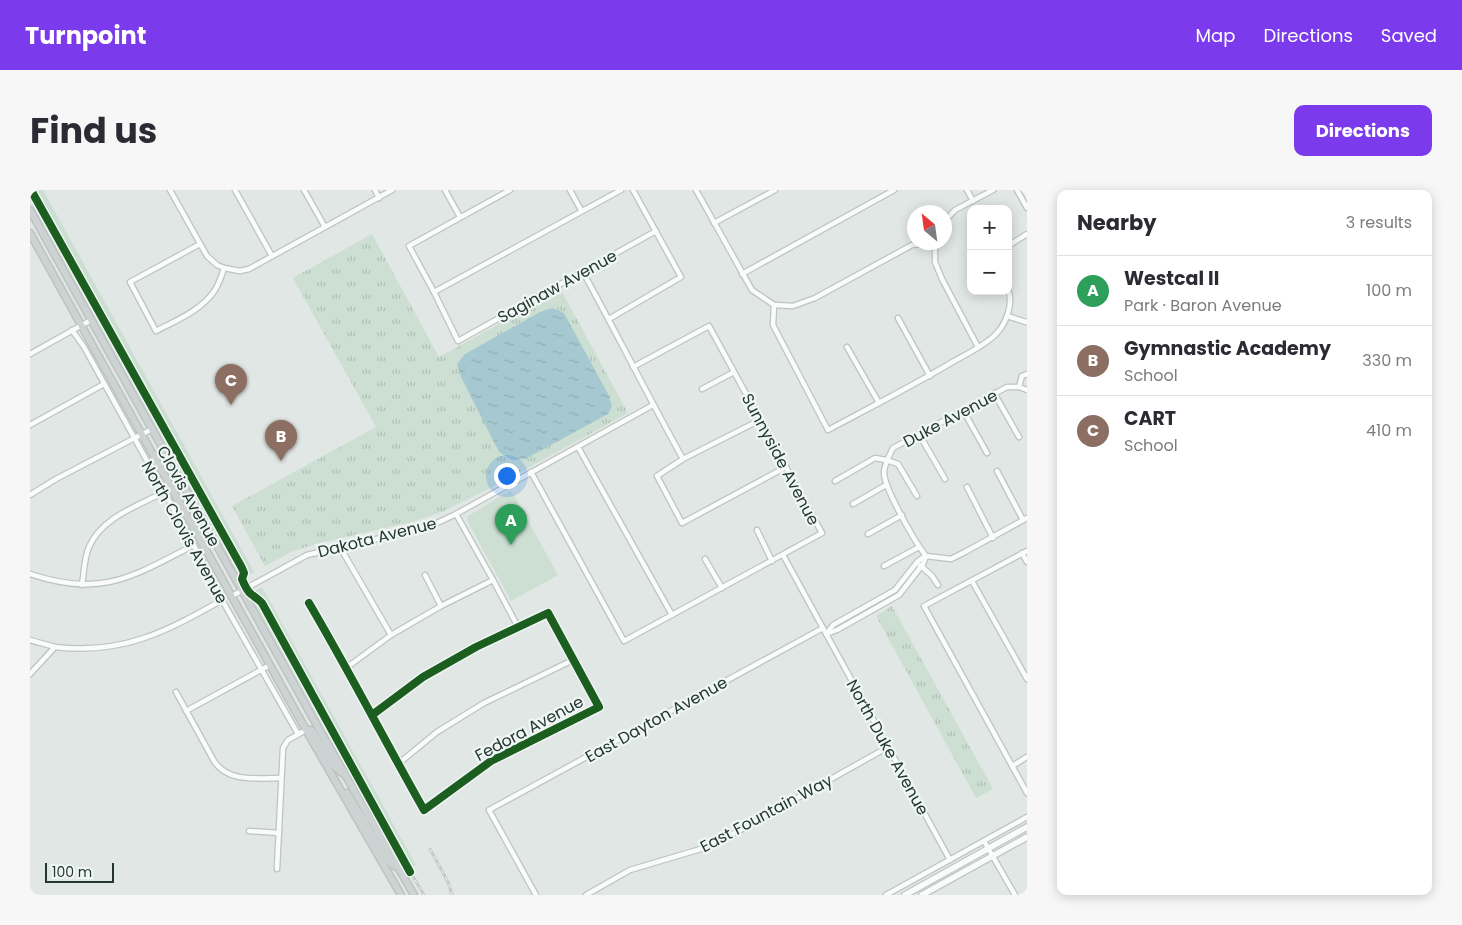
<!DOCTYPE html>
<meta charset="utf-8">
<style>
body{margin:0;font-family:Poppins,sans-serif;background:#f7f7f7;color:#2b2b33}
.controls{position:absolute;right:15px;top:15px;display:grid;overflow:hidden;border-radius:10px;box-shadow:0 2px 12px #0003}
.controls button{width:45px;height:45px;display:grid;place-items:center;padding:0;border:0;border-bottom:1px solid #e1e1e2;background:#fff;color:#2b2b33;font:25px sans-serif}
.compass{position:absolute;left:877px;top:15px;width:45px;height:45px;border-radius:50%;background:#fff;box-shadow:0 2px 12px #0003;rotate:331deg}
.scale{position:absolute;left:15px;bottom:12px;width:69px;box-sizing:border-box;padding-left:5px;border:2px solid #223733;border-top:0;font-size:14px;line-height:18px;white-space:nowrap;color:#223733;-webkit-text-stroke:4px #eff6f3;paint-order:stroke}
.you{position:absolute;left:476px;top:285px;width:18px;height:18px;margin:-12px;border:4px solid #fff;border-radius:50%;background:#1a73e8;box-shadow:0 0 0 8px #1a73e833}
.badge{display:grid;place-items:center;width:32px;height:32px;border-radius:50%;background:#7c3aed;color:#fff;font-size:16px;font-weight:700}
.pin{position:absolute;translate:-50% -41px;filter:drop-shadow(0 1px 2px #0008)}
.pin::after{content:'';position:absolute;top:26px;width:18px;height:15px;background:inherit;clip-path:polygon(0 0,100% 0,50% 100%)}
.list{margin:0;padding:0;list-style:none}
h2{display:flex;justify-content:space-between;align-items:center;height:65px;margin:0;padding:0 20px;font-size:21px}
h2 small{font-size:16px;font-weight:400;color:#7c7c81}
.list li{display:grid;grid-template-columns:32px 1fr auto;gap:15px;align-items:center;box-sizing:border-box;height:70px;padding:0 20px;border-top:1px solid #e1e1e2}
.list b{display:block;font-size:19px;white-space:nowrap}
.list p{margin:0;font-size:16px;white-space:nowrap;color:#7c7c81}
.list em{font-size:16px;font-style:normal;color:#7c7c81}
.map{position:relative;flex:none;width:997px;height:705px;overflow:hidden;border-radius:10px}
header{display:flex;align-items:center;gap:30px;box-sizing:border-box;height:70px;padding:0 25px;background:#7c3aed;color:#fff}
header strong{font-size:24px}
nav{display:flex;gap:28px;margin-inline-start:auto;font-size:18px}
.intro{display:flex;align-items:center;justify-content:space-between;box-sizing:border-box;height:120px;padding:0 30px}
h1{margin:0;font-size:35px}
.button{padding:12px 22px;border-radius:10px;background:#7c3aed;color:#fff;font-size:18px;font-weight:700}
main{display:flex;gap:30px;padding:0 30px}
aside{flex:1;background:#fff;border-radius:10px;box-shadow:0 2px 12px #0003}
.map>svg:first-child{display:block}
.grass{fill:url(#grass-tufts)}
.green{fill:#ccdfd2}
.water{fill:url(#water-ripples)}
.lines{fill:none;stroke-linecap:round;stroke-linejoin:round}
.street-casing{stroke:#bec4c1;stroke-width:7}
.secondary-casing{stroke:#bec4c2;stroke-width:8}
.primary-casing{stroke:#bcc3c1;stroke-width:9}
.street{stroke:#fafbfb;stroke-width:4.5}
.secondary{stroke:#fafbfb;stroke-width:5.5}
.primary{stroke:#cdd3d2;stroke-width:6}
.rail-casing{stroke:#c6c9c8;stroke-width:3}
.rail{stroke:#eff6f3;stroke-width:1;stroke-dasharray:4;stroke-linecap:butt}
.cycleway-casing{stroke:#eff6f3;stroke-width:11}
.cycleway{stroke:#1b5e20;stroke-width:8}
.labels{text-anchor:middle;stroke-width:4.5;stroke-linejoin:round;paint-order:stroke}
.street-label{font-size:16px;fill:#223733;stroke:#eff6f3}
</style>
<header>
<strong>Turnpoint</strong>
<nav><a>Map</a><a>Directions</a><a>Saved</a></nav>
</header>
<div class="intro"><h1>Find us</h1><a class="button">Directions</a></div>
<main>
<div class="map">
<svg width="997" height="705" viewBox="0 0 997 705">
<defs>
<pattern id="grass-tufts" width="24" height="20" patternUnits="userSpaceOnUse" patternTransform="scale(1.25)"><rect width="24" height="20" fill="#ccdfd2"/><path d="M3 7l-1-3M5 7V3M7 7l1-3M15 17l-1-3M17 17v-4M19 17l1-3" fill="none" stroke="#afc0b5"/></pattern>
<pattern id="water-ripples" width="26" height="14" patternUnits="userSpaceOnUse" patternTransform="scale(1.25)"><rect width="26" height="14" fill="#a6c9d1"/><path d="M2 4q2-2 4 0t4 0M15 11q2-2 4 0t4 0" fill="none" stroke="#8fadb4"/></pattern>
</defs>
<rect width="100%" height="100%" fill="#e1e7e4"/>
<g class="grass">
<path d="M342,44L409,167L531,100L598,223L476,290L414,321L382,332L285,354L261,362L235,376L202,316L346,237L263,88Z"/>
<path d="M862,416L963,599L946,608L846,426Z"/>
</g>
<g class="green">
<path d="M0,0H13L224,382L214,388L209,387L0,10Z"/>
<path d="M481,300L528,385L481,411L437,330L438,326Z"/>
<path d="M232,397L386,675L375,682L220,406L222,402Z"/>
</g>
<path class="water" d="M522,118L534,123L578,204L582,216L578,224L495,269L482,270L469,262L431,187L427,174L435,164L510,122Z"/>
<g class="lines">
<g class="street-casing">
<g id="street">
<path d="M140,0L177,66L187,75L194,78"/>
<path d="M205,0L242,66"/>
<path d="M274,0L295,37"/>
<path d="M345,0L349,8"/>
<path d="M415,0L430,27"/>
<path d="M480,0L379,56L404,102L428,151L626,41"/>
<path d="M540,0L551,20"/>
<path d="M666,0L722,100L744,115"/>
<path d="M937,0L943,11"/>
<path d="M987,0L997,18"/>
<path d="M914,32L925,20L963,0"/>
<path d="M684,33L745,0"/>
<path d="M905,53V72L912,89L948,157"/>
<path d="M170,54L100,92L126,141C147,130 172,120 185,100C189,93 192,85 194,78L210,81L219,79L362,0"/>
<path d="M978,56L997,44"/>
<path d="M553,82C587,144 619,208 653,269"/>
<path d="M712,84L864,0"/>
<path d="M404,102L591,0"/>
<path d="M744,115L743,135L798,240C841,217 884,195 926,170C939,163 957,154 967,143C976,133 984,113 978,100"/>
<path d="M744,115L763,116L785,108L882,55L905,52"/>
<path d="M977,126L996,132"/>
<path d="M868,128L900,186"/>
<path d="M579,129L651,87L603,0"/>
<path d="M42,140L54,157L184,392L192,410L268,544"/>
<path d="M817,157L849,213"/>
<path d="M0,164L61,130"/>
<path d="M989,197L992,186L997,184"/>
<path d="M672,199L704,182"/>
<path d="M997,200L989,197H977L863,258C859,266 854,274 854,283C855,300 885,352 896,366L921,369L935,362L997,328"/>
<path d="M964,203L989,247"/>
<path d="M933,220L957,263"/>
<path d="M730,230L653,269L627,286L652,333L756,277"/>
<path d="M0,235L74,194"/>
<path d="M889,244L915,289"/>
<path d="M548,257L642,425"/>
<path d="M967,281L993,330"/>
<path d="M501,282L594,451L792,343L679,136L603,177"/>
<path d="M805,291L845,268L856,270L868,274L887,306"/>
<path d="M937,297L963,348"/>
<path d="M0,305L26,289L122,239"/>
<path d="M823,314L856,295"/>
<path d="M426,324L463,390L488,437"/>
<path d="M727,340L742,371"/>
<path d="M838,344L872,325"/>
<path d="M310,357L361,445"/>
<path d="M997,361L894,416L997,603"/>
<path d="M992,363L997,372"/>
<path d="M753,365L920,670"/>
<path d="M675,369L692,398"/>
<path d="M890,375L902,386L908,395"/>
<path d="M854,376L889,357"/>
<path d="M0,384C71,408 102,387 164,355"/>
<path d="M395,385L411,416"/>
<path d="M942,391L997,489"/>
<path d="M52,395C54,383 54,368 59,357C72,327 108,316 134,302"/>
<path d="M202,406L277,365L386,340L407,333L426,324L623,215"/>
<path d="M279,413C319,481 355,551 394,620L461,571L569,517L518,423L446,457L393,487L342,525"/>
<path d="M797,443L803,435L865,400L888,371L895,366"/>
<path d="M796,444L807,440L869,405L893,374L896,366"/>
<path d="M0,450L25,457"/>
<path d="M316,478L361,445L411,416L463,390"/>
<path d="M0,484L25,457C92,465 136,442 192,410"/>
<path d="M146,502L184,571C198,593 228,588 251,588"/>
<path d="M156,521L240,475"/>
<path d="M368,574L407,542L454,513L543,470"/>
<path d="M982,576L997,567"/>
<path d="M219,641L249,643"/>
<path d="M954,651L985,705"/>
<path d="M247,679L253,558L258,550L276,540"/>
<path d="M506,705L459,620L793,438"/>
<path d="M556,705L600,680L674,658L696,648L858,557"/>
<path d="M856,705L997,627"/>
</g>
</g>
<g class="secondary-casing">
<g id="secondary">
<path d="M875,705L997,637"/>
<path d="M892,705L997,647"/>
</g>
</g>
<g class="primary-casing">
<g id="primary">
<path d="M0,20L289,539L384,705"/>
<path d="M0,43L276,540L371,705"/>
<path d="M276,540H281L283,542L304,576L312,583"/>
<path d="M317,603L333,629L341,630"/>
<path d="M331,635L333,634L337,636L358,671L366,677"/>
</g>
</g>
<use href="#street" class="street"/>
<use href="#secondary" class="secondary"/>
<use href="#primary" class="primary"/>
<g class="rail-casing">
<g id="rail">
<path d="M400,659L418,692L422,705"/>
<path d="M381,683L394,705"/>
</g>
</g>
<use href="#rail" class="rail"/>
<g class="cycleway-casing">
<g id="cycleway">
<path d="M1,0L212,378L214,383L212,389C214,394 217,401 221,404C226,408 228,409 232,413L380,682"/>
<path d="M279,413C319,481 355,551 394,620L461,571L569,517L518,423L446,457L393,487L342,525"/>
</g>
</g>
<use href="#cycleway" class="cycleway"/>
</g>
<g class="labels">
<g class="street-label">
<text transform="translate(527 96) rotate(-29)" y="6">Saginaw Avenue</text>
<text transform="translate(920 228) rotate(-28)" y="6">Duke Avenue</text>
<text transform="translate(751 269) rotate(62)" y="6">Sunnyside Avenue</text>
<text transform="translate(159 306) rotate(61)" y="6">Clovis Avenue</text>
<text transform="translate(155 342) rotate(61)" y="6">North Clovis Avenue</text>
<text transform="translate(347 347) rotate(-14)" y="6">Dakota Avenue</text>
<text transform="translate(626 529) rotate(-29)" y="6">East Dayton Avenue</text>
<text transform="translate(499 538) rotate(-28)" y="6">Fedora Avenue</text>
<text transform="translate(858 557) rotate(61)" y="6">North Duke Avenue</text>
<text transform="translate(736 623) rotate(-28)" y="6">East Fountain Way</text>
</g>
</g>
</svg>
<div class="controls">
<button>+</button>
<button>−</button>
</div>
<svg class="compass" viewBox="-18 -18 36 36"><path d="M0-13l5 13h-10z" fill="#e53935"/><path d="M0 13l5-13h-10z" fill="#7c7c81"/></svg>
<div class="scale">100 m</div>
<div class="you"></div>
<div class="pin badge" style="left:481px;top:355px;background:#2e9e5b">A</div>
<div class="pin badge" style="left:251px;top:271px;background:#8d6e63">B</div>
<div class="pin badge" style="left:201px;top:215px;background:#8d6e63">C</div>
</div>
<aside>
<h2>Nearby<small>3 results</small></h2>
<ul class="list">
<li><span class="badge" style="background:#2e9e5b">A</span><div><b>Westcal II</b><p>Park · Baron Avenue</p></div><em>100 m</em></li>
<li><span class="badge" style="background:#8d6e63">B</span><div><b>Gymnastic Academy</b><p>School</p></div><em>330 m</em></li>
<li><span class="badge" style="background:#8d6e63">C</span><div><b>CART</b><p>School</p></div><em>410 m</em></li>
</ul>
</aside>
</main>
